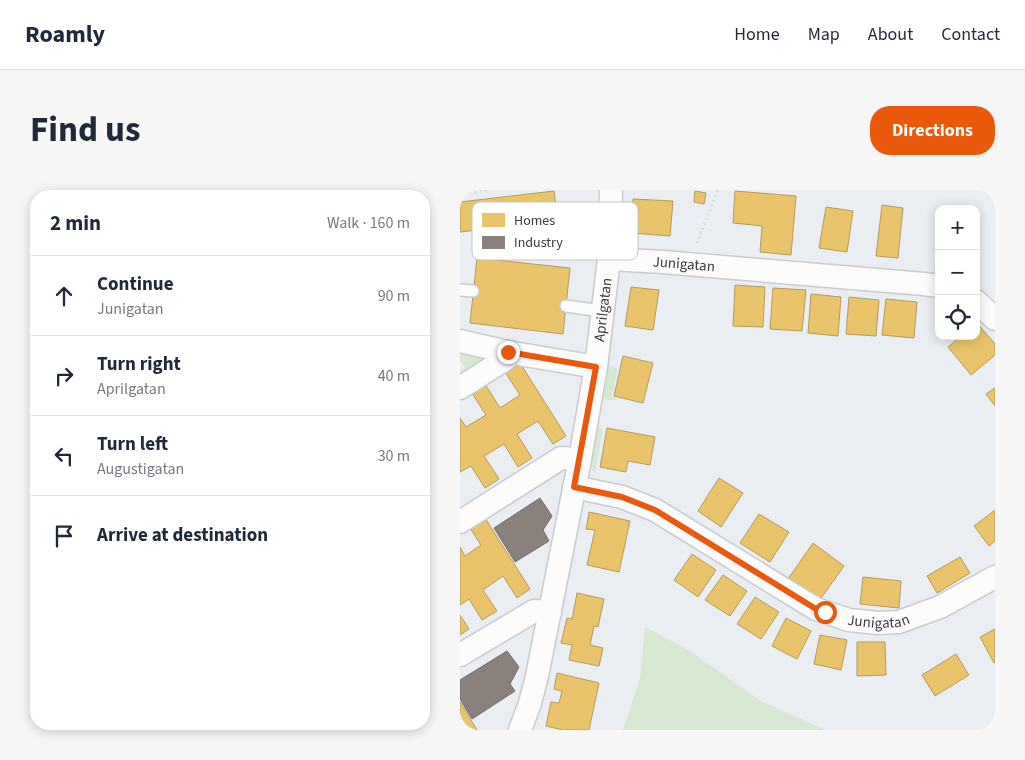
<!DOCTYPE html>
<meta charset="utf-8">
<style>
body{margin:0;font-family:"Source Sans 3",sans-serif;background:#f6f6f7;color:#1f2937}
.controls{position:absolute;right:15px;top:15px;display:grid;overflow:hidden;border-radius:10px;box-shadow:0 2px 12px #0003}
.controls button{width:45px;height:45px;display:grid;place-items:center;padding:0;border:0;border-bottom:1px solid #e0e1e3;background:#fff;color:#1f2937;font:25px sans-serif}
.stop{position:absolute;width:15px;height:15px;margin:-11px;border:4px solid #ea580c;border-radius:50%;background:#fff}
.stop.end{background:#ea580c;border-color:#fff;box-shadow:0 1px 5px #0008}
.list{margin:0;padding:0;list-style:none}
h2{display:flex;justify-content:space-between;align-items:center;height:65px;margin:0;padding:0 20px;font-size:21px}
h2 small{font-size:16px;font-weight:400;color:#747a83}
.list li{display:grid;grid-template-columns:32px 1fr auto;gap:15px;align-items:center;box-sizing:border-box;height:80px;padding:0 20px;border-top:1px solid #e0e1e3}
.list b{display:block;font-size:19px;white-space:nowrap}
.list p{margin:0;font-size:16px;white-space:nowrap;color:#747a83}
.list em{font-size:16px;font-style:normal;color:#747a83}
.icon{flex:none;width:28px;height:28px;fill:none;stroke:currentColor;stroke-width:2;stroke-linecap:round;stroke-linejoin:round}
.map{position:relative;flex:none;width:535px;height:540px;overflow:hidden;border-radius:20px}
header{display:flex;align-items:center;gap:30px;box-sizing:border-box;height:70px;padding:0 25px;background:#fff;border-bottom:1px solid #e0e1e3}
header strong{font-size:24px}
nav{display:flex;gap:28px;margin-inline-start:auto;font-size:18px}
.intro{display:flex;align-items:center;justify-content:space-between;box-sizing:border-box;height:120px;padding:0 30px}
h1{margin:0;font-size:35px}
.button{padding:12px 22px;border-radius:20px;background:#ea580c;color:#fff;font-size:18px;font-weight:700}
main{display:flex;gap:30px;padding:0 30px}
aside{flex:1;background:#fff;border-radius:20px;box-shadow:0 2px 12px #0003}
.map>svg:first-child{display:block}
.green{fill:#d7e8d3}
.homes{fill:#e9c46a;stroke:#b49b5d}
.industry{fill:#8a817c;stroke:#726c6a}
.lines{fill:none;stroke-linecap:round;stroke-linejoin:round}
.service-casing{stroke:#c9cccf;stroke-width:14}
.minor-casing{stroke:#c9cccf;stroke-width:25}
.path{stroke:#c9ccce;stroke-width:3;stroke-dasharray:1 4;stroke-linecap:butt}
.service{stroke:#fcfcfd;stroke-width:11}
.minor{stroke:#fcfcfd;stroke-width:22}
.route{stroke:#ea580c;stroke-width:6}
.labels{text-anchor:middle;stroke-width:5;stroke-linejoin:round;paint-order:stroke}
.street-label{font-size:15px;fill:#393c3f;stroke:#fff}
.key{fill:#fff;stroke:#c4c4c5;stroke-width:1}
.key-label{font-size:14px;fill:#393c3f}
</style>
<header>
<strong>Roamly</strong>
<nav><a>Home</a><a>Map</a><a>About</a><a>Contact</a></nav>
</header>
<div class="intro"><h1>Find us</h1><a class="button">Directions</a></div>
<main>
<aside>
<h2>2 min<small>Walk · 160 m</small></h2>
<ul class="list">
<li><svg class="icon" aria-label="ahead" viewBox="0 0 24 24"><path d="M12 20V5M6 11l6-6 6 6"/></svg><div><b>Continue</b><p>Junigatan</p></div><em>90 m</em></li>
<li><svg class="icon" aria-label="right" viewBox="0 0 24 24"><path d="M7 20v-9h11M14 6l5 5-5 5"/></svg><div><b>Turn right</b><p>Aprilgatan</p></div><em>40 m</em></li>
<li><svg class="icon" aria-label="left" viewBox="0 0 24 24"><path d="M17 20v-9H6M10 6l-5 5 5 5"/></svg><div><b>Turn left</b><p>Augustigatan</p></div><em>30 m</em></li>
<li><svg class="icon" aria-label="arrive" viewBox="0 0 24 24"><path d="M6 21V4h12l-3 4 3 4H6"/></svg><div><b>Arrive at destination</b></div></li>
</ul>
</aside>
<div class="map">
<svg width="535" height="540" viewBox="0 0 535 540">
<rect width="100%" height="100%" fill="#eaeef2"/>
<g class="green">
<path d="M0,162L30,169L4,187L0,182L5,177L0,170Z"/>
<path d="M149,176L158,179L152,206L156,208V210H146L143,208Z"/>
<path d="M136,237L143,240L135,283L128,276Z"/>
<path d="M185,437L227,459L301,511L365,540H163L180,488Z"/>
</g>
<g class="homes">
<path d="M94,1L98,31L0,42V12Z"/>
<path d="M235,1L246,3L244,14L234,12Z"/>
<path d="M275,1L336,6L331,65L300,62L302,36L273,33Z"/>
<path d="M173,9L213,11L210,46L171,43Z"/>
<path d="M422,15L443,18L438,68L416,66Z"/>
<path d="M366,17L393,21L387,62L359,58Z"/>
<path d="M17,68L110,78L103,144L10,133Z"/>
<path d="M275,95L305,97L303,137L273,136Z"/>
<path d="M171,97L199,100L193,140L165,136Z"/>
<path d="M313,98L346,100L342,141L310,139Z"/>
<path d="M351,104L381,107L378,146L348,143Z"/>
<path d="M389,107L419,110L416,146L386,144Z"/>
<path d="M426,109L457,112L454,148L422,145Z"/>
<path d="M517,133L535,154V165L511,185L488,157L501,146H516V134Z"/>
<path d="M163,166L193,173L183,213L154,206Z"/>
<path d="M60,173L106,246L93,254L78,231L57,244L72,268L58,277L44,254L24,266L39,289L25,298L11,276L0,282V228L6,237L26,225L12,203L25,194L40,218L60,205L45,182Z"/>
<path d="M535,198V216L526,204Z"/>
<path d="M147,238L195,247L190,275L168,271L166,282L140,277Z"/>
<path d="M259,288L283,303L261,337L238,321Z"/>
<path d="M535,320V351L529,356L514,336Z"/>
<path d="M129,322L170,331L159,382L127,375L135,340L126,339Z"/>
<path d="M299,324L329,342L310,372L280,353Z"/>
<path d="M25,328L70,399L57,408L43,386L23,400L37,421L22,430L9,409L0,415V357L5,366L21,355L10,338Z"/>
<path d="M353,353L384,376L359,411L328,389Z"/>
<path d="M232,364L256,380L238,407L214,390Z"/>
<path d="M500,367L510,383L477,403L467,386Z"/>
<path d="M263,385L287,401L270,426L245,410Z"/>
<path d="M403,387L441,391L439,418L400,414Z"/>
<path d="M117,403L144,409L138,437L134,436L130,455L143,458L139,476L109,470L112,455L101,453L107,428L112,429Z"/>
<path d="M295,407L319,422L301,449L277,434Z"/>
<path d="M0,425L9,439L0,445Z"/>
<path d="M326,428L351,441L337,469L312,456Z"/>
<path d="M535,439V472L534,473L520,447Z"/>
<path d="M360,445L387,450L381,480L354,474Z"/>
<path d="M397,452H425L426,485L397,486Z"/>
<path d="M496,464L509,485L475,506L462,485Z"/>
<path d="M97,483L139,493L129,540H103L86,536L91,512L99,513L102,501L94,499Z"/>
<path d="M0,512L11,530L17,540H0Z"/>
</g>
<g class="industry">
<path d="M80,308L92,326L83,340L89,351L55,372L34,338Z"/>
<path d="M47,461L59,477L50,494L55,501L12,529L0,509V490Z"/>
</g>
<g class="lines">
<g class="service-casing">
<g id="service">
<path d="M0,100L13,101"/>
<path d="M106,116L142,121"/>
</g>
</g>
<g class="minor-casing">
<g id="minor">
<path id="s1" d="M149,69L203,72L464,94L479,96"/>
<path d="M516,111L535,129"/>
<path d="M0,151L48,162L136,177"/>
<path d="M0,198L47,168L48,162"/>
<path id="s2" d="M114,297L162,307L195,320L356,419L389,430L418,433L439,432L480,417L535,387"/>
<path d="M0,332L101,268L120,269"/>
<path d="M0,465L74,421L90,423"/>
<path id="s3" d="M60,540L70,513L77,486L120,269L136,177L149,69L151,0"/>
</g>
</g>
<g class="path">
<path d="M0,4L29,0"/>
<path d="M237,53L258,0"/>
</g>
<use href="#service" class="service"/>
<use href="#minor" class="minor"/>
</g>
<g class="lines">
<path class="route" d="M48,162L136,177L114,297L162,307L195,320L356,419L365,422"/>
</g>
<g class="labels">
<g class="street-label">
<text dy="5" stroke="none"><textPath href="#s1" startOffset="75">Junigatan</textPath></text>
<text dy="5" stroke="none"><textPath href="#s3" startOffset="429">Aprilgatan</textPath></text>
<text dy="5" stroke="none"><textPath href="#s2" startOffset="338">Junigatan</textPath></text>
</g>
</g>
<rect x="12" y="12" width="166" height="58" rx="8" class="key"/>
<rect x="22" y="23" width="23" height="14" fill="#e9c46a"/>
<rect x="22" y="46" width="23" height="13" fill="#8a817c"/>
<g class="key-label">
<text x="54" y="35">Homes</text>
<text x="54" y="57">Industry</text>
</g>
</svg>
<div class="controls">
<button>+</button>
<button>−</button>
<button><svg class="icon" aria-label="locate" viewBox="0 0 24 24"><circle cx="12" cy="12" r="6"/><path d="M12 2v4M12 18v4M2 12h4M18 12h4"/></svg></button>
</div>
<div class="stop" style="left:365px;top:422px"></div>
<div class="stop end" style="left:48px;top:162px"></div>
</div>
</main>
